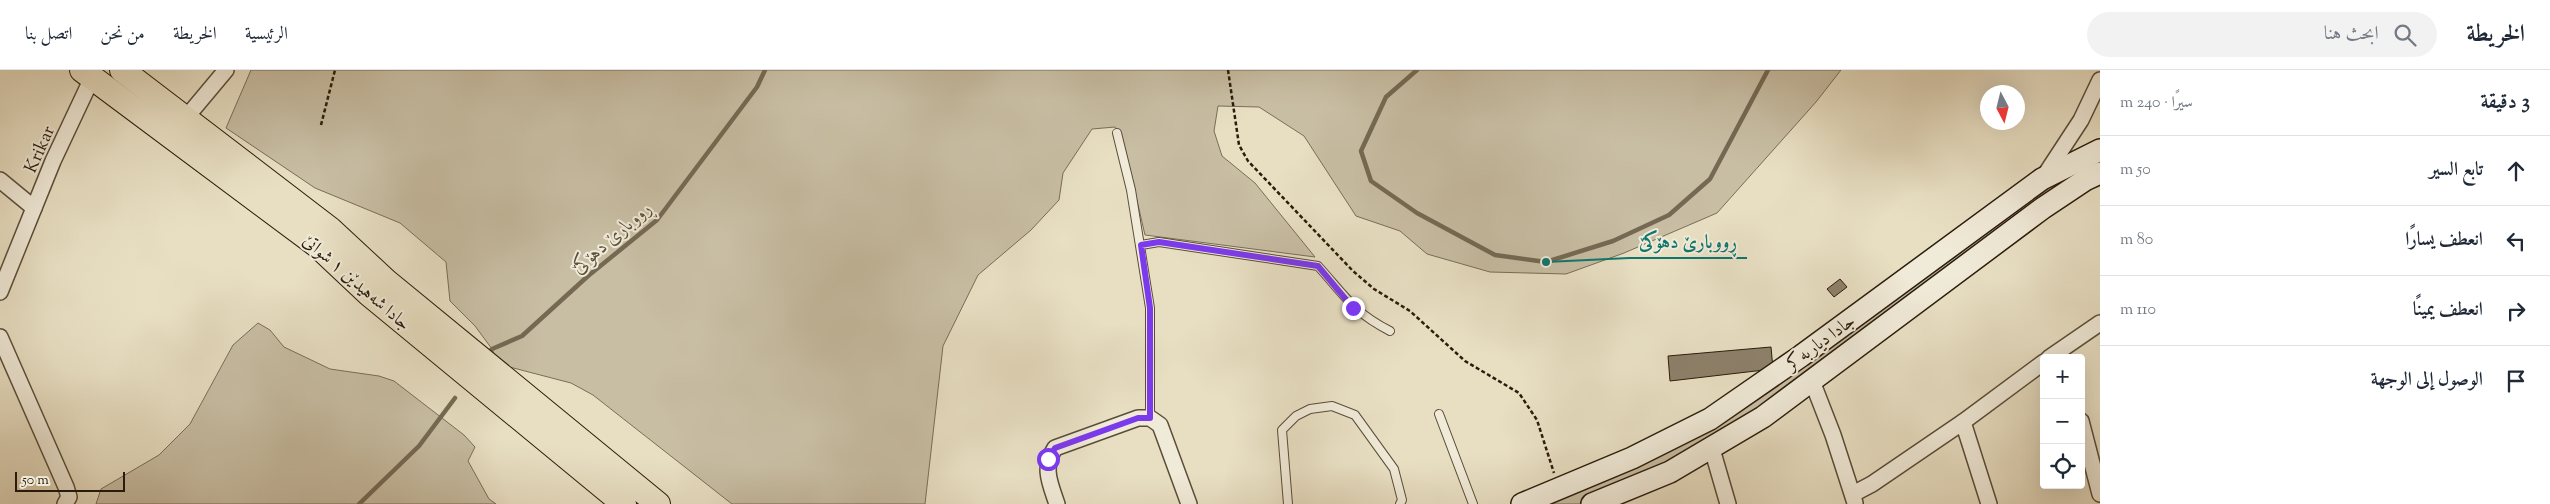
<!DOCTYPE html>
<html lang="ar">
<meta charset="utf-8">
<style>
body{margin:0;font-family:"Sorts Mill Goudy",Amiri,serif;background:#f2f2f3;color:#1f2937;direction:rtl}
.controls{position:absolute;right:15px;bottom:15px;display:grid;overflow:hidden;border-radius:5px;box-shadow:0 5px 20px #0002}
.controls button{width:45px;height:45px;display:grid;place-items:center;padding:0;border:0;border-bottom:1px solid #e0e1e3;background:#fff;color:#1f2937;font:25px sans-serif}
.compass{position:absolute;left:1980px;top:15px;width:45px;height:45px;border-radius:50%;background:#fff;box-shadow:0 5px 20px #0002;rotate:173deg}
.scale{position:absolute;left:15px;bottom:12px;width:110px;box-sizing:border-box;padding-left:5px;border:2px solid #2a1c0b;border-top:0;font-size:14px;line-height:18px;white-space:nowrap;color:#2a1c0b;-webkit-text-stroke:4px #f0ead8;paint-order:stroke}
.stop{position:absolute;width:15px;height:15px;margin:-11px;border:4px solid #7c3aed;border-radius:50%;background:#fff}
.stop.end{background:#7c3aed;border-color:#fff;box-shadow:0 1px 5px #0008}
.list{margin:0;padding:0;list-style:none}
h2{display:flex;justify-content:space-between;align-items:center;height:65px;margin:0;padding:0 20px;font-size:21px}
h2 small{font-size:16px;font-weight:400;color:#747a83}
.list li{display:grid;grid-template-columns:32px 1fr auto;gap:15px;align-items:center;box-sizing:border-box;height:70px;padding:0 20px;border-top:1px solid #e0e1e3}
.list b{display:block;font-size:19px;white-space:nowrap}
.list em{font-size:16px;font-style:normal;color:#747a83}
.icon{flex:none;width:28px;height:28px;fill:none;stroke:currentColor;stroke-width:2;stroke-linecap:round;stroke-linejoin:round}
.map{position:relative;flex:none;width:2100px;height:434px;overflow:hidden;direction:ltr}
header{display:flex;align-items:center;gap:30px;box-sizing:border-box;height:70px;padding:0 25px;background:#fff;border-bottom:1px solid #e0e1e3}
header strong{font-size:24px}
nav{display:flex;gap:28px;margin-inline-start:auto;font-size:18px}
.search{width:350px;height:45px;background:#f2f2f3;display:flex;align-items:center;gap:12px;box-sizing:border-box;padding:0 18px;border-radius:28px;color:#747a83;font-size:19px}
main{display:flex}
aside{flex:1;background:#fff}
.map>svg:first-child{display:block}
.green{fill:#c8bea4;stroke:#796d58}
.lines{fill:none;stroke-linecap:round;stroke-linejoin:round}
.stream{stroke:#756954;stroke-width:4.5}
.building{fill:#8d816b;stroke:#2a1c0b}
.lane-casing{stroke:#5a4d39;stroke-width:10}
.street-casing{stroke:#5a4d39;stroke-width:18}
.secondary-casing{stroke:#2a1c0b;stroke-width:24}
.primary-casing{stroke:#2a1c0b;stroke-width:26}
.path{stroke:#2a1c0b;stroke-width:2.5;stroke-dasharray:4 2.5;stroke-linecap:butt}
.lane{stroke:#f0ead8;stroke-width:8}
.street{stroke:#f0ead8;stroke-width:15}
.secondary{stroke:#f0ead8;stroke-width:21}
.primary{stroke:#e8dfc3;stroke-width:24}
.route{stroke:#7c3aed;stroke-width:6}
.labels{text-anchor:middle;stroke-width:4;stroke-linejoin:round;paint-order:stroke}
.street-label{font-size:18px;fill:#2a1c0b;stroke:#f0ead8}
.water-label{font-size:19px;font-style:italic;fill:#5c503b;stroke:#f0ead8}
.leader{fill:none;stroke:#0f766e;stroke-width:2}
.callout-dot{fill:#0f766e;stroke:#f0ead8;stroke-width:2}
.callout-label{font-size:19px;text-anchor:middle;font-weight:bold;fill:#0f766e;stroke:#f0ead8;stroke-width:4;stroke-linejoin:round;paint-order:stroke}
</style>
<header>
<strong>الخريطة</strong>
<div class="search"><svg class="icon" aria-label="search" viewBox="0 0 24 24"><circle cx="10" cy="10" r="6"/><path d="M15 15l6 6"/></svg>ابحث هنا</div>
<nav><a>الرئيسية</a><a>الخريطة</a><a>من نحن</a><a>اتصل بنا</a></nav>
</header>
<main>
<aside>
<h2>3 دقيقة<small>سيرًا · 240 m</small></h2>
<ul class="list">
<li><svg class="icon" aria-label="ahead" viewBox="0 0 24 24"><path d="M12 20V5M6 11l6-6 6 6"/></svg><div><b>تابع السير</b></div><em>50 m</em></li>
<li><svg class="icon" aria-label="left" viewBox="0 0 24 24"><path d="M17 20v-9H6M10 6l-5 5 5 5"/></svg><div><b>انعطف يسارًا</b></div><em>80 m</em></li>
<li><svg class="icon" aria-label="right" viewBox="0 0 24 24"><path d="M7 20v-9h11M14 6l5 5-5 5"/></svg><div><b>انعطف يمينًا</b></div><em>110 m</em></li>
<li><svg class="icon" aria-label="arrive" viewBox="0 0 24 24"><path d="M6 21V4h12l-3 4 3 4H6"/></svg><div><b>الوصول إلى الوجهة</b></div></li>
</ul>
</aside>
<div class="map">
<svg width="2100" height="434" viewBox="0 0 2100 434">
<rect width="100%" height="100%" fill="#e8dfc3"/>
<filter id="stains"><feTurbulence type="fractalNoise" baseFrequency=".004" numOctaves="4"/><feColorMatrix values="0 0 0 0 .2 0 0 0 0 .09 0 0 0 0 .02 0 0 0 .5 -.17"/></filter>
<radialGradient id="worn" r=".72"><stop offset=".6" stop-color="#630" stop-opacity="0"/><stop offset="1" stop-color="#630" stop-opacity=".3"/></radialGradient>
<g class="green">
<path d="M251,0H1841L1816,32L1717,143L1624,183L1566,204L1490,202L1427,184L1400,161L1356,146L1304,66L1259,37L1218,36L1214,61L1222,86L1255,113L1315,187L1145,165L1123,70L1115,57L1092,59L1063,103L1059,130L1031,160L978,205L943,276L925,434H732L593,325L571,313L498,294L492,279L475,256L450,231L446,192L400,153L315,118L226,58Z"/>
<path d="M2100,80V103L1812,311L1592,434H1522L1632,388Z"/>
<path d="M258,253L270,260L284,277L330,299L379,306L394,311L464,365L475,377L468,391L489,429L496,434H96L101,419L159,385L190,354L233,275Z"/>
</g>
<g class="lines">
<g class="stream">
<path d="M1417,0L1386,27L1361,81L1371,111L1417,143L1495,185L1546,192L1613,171L1669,145L1710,109L1768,0"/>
<path d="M488,284L492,279L522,266L588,206L657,150L757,17L765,0"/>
<path d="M359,434L419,376L455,328"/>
</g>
</g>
<g class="building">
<path d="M1840,209L1847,217L1834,227L1827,219Z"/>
<path d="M1771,277L1773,299L1670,311L1668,286Z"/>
</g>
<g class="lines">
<g class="lane-casing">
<g id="lane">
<path d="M1117,63L1131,120L1150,238V348"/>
<path d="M1141,175L1159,172L1318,196C1345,226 1353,242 1390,261"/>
<path d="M1439,344L1473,434"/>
<path d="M1288,434L1282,360L1296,346L1310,339L1332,336L1355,345L1394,399L1402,430L1400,434"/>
</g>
</g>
<g class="street-casing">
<g id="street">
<path d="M185,49L226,0"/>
<path d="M2043,108L2081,50L2100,10"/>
<path d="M0,110L34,138"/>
<path d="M0,222L53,91L92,8"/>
<path d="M0,267L66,417L69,427L65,434"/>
<path d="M2049,288L2100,253"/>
<path d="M1812,311L1833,365L1855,433"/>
<path d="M2081,351L2100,424"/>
<path d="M1963,352L1989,434"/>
<path d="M1712,379L1728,434"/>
<path d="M1853,424L1872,414L1963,352L2044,292"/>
<path d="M1057,434C1050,413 1042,398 1055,378L1138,348H1150L1160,355L1189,434"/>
</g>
</g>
<g class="secondary-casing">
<g id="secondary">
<path d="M1522,434L1632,388L1710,349L1801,286L2042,109L2100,80"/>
<path d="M1592,434L1670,402L1763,347L2043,138L2085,110L2100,103"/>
</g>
</g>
<g class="primary-casing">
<g id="primary">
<path d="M82,0L318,176L369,224L624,434"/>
<path d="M122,0L330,159L386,211L658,434"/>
</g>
</g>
<g class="path">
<path d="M1228,0L1239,75L1248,91L1353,201L1374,219L1410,241L1465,291L1519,323L1537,350L1554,403"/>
<path d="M321,55L335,0"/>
</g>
<use href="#lane" class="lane"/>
<use href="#street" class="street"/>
<use href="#secondary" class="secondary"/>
<use href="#primary" class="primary"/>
</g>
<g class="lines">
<path class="route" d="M1048,389L1055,378L1138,348H1150V238L1141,175L1159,172L1318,196L1353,238"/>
</g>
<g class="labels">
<g class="street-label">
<text transform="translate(39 79) rotate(-66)" y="6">Krikar</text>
<text transform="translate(357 212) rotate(41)" y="6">جادا شەهیدێن ١ شواتێ</text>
<text transform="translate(1820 272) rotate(-36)" y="6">جادا دیاربه‌كر</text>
</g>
<g class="water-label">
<text transform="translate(611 167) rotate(-41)" y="7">ڕووبارێ دهۆكێ</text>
</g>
</g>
<path class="leader" d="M1546 192L1629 188H1747"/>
<circle class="callout-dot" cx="1546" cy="192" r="5"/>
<g class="callout-label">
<text x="1688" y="178">ڕووبارێ دهۆكێ</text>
</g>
<rect width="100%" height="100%" filter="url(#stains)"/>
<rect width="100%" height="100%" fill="url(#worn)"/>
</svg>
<div class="controls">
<button>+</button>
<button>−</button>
<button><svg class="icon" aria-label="locate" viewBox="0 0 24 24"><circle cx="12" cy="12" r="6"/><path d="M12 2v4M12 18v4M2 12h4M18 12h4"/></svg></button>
</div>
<svg class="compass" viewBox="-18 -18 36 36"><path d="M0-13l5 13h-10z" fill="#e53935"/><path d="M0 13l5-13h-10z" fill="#747a83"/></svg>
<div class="scale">50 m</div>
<div class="stop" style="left:1048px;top:389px"></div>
<div class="stop end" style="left:1353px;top:238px"></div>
</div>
</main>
